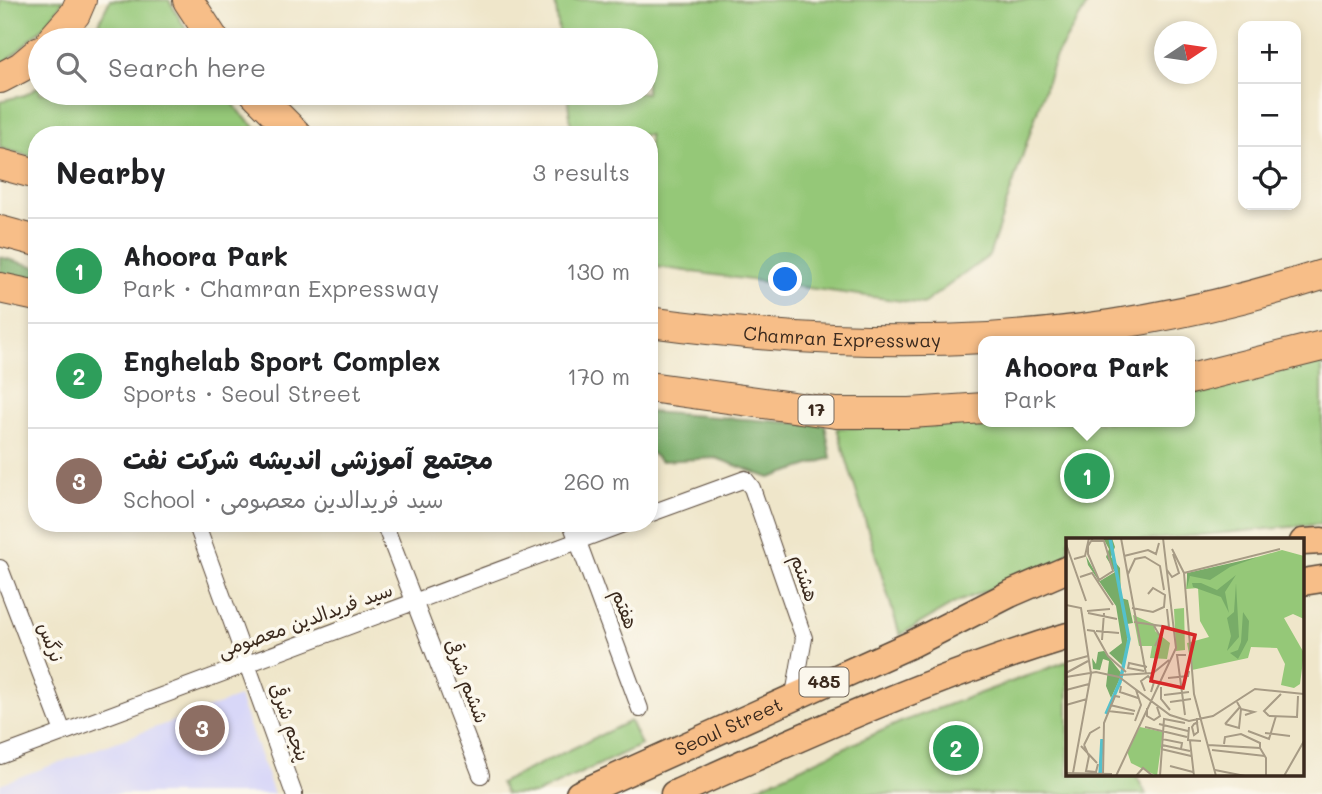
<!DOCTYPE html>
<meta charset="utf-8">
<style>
body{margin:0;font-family:Mali,"Playpen Sans Arabic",sans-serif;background:#f2f2f2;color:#202124}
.controls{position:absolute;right:21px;top:21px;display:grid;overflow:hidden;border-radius:14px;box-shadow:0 4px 10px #0003}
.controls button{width:63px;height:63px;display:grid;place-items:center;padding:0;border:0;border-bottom:2px solid #e0e0e0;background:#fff;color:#202124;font:35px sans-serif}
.compass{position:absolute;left:1154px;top:21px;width:63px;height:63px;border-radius:50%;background:#fff;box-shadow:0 4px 10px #0003;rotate:77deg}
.you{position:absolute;left:786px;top:280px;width:24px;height:24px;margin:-18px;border:5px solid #fff;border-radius:50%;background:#1a73e8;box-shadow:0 0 0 10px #1a73e833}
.badge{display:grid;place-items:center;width:46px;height:46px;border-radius:50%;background:#1f6fb2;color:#fff;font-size:23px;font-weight:700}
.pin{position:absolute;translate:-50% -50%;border:4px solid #fff;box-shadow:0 2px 7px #0006}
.popup{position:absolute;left:978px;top:336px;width:217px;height:91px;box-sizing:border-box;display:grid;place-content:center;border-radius:14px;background:#fff;filter:drop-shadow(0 2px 5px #0005);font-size:23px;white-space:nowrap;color:#757577}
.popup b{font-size:26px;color:#202124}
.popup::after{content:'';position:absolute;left:50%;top:100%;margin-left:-14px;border:14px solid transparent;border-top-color:#fff}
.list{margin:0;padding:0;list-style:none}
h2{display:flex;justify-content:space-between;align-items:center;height:91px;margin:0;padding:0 28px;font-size:30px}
h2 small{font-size:23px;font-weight:400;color:#757577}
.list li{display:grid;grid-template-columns:46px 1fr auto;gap:21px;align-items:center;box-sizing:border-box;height:105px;padding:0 28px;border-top:2px solid #e0e0e0}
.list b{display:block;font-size:26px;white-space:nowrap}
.list p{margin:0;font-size:23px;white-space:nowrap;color:#757577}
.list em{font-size:23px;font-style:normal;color:#757577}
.icon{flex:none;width:38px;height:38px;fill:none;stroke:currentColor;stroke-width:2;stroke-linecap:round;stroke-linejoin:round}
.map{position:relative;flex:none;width:1322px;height:794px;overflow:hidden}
.search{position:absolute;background:#fff;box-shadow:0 4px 10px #0003;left:28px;top:28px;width:630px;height:77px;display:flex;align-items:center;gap:18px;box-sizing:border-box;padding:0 24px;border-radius:38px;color:#757577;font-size:26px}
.panel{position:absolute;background:#fff;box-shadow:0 4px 10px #0003;left:28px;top:126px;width:630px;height:406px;border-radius:28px}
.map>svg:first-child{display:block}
.built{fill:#d8d7f8}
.green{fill:#95c878;stroke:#68794b;stroke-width:2}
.forest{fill:#78ac68;stroke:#5a6b43;stroke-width:2}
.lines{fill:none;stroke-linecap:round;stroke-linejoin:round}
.street-casing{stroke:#564638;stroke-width:18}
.primary-casing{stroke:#564638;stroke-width:29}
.highway-casing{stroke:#564638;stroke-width:32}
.street{stroke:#fff;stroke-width:16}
.primary{stroke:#f7be88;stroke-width:26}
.highway{stroke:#f7be88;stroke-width:30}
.labels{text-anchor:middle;stroke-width:7;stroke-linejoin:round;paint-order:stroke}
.shield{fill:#fbf7ec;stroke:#75685c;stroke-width:2}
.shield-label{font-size:18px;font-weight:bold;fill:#3b2a1e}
.street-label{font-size:19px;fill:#3b2a1e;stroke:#fbf7ec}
.inset-river{fill:none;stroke:#54c1cc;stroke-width:3.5}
.inset-road{fill:none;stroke:#a79b85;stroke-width:2}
.view{fill:#d62828;fill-opacity:0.15;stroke:#d62828;stroke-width:3.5}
.inset-edge{fill:none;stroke:#3b2a1e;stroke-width:3.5}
</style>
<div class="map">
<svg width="1322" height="794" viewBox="0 0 1322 794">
<rect width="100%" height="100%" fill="#fbf7ec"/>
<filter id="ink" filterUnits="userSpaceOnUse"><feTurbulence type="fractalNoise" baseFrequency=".0143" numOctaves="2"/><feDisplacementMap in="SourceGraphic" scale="14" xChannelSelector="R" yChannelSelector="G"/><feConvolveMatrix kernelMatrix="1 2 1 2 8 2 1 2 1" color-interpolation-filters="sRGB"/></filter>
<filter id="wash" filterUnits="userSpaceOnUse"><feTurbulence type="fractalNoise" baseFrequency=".00686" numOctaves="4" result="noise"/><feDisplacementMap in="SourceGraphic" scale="28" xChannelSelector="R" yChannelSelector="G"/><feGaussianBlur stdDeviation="1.57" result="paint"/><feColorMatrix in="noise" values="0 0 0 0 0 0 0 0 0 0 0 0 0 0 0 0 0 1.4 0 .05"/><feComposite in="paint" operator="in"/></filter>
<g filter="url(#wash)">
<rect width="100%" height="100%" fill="#efe6ca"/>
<path class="built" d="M239,697L274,794H0V784Z"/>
<g class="green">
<path d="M0,0H64L46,25L0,67Z"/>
<path d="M110,0H169L192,40H90Z"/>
<path d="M555,0H1090L1055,58L989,256L923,304L649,266V135H572L567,93H646V40H560Z"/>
<path d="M40,86V93H226L240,113L264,135H37V158L0,148V101L25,95Z"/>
<path d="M1322,360V524L1147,540H1068V558L955,603L900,635L837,428L913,427L999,422H1190V394Z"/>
<path d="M1068,661V775H1136L1146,794H743L901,722Z"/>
<path d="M630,721L641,745L536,794H506L500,783Z"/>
</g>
<g class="forest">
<path d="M0,257L37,267V281L0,273Z"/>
<path d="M649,412L825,425L831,458L770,478L716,458L660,461L649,451Z"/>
</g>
</g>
<g filter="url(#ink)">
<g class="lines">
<g class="street-casing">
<g id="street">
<path d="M649,514L745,479L752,488L804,638L794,695"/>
<path d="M196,523L294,794"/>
<path d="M384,523L481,775"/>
<path d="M571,523L640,709"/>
<path d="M0,568L63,732"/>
<path d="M0,756L626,523"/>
</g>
</g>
<g class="primary-casing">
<g id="primary">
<path d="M1303,542L1322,541"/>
<path d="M1303,582L1322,579"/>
<path id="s1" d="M579,794L912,644L1010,594L1068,569"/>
<path d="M674,794C803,736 932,677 1068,636"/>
</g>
</g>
<g class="highway-casing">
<g id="highway">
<path d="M188,0L214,40"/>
<path d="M52,40L75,14L81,0"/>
<path d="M0,78L21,67L40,51"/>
<path d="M255,93L297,135"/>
<path d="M0,164L37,174"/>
<path d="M0,231L37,241"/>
<path d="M0,288L37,296"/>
<path id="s2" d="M649,322C885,354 1094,348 1322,275"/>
<path d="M1190,379L1322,346"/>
<path d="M649,387L836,413H910L984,408"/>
</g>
</g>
<use href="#street" class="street"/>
<use href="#primary" class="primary"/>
<use href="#highway" class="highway"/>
</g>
</g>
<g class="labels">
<g class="shield">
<rect x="798.5" y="395.5" width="35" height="29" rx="5"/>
<rect x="799.5" y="667.5" width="49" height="29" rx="5"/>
</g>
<g class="shield-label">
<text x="816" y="416">17</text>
<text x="824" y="688">485</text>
</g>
<g class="street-label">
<text dy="7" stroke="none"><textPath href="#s2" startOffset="194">Chamran Expressway</textPath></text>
<text transform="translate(805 578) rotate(71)" y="7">هشتم</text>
<text transform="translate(625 609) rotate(69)" y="7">هفتم</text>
<text transform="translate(305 620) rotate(-20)" y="7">سید فریدالدین معصومی</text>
<text transform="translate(51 642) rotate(69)" y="7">نرگس</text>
<text transform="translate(467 681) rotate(69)" y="7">ششم شرقی</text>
<text transform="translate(290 722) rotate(70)" y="7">پنجم شرقی</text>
<text dy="7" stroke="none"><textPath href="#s1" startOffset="164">Seoul Street</textPath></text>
</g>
</g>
<g transform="translate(1066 538)">
<rect width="238" height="238" fill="#efe6ca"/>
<path d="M216,12L238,18V81L227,76L218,80L238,115L234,146L228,150L215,147L219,126L211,110L185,109L182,120L126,132L121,105L143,99L134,83L132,50L120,51L121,39ZM118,70L119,112L110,113L108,71ZM67,77L88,86L89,93L104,105L101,121L84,120L86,108H73ZM74,189L97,194L91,238L65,225L61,213Z" fill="#95c878"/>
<path d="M37,0H46L49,9L45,19L54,30L55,60L62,62L67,85L61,86V113L56,127L43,115L56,105L50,68L22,27L20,18L34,43L49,34L40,19L43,11ZM192,19L164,29L144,42L124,38L121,50V35ZM170,37L159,54L163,75L155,59L127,49L126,45H135L151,52ZM170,45L173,99L161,113L165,98L161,80L168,74ZM177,74L183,83L182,102L172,121L164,115L172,112L175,104ZM38,113L56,136L45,160L40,148L43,123L37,121L34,132L27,131L26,120L30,126L32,114Z" fill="#78ac68"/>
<path class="inset-river" d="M40,176L54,144L63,101L44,0M34,238L36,201"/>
<path class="inset-road" d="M55,0L80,136M25,3H38L47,33L33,42L22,16V8L27,0M0,6L20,63M106,11L118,35L128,156L150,238M58,18L82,12L90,16L93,5M8,21L19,18L23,0M101,32L106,39L113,35L107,16M118,35L214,11M62,36L69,21L79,19L94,28L98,52M14,39L26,35L47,67M0,67L15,70L25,136L7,235M66,70L87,74L98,69L99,57L87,50L82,56M21,73L44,71M22,75L51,81M68,84L103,89L101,71M88,88L94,98L89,108M21,92L28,93L42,118L60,134M30,93L53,95M36,102L38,75M0,124L22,118M78,133L62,130L63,125L81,129M0,135L22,123M54,137L87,135L103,122M0,139L30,134L53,139L104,177L123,183L147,178L189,151L238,156M102,140L122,138L123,133M55,148L54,154L72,160M95,149V161L104,172M0,152L23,146M79,153L75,143L82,138L88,144L85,154M98,157L123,154M104,164L125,161M0,167L21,161M44,167L69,173M81,170V178L88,182L94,178L91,169M175,171L188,174L179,177M42,173L68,176M119,177L111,117H120M203,178L231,179L232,158M203,178L198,173L215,156M131,180V185L132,192V194L128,197L126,189L128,186L132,184M69,183L75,167L70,152M93,186L122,193M159,186L173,190L175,171L171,164M159,186L174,169M79,189L121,199M123,189L122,202L135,203M182,193L203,201L210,178M199,195L224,198M96,201L116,205L115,211M124,203L128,238M158,206L159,199L175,196L194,205V210M18,207L23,218L20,233L30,234L32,226M18,207L24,195L34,189M96,207L124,213M142,207L194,210L200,220V238M15,208L31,225M95,211L125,218M146,212L199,218M104,228L127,234M149,232L179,238M0,235L46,236L0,237M37,237L38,185L49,158L54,159M50,238L110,110L97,0M70,238L77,230L87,238M94,238L98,181L119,185M218,238L238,203"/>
<path class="view" d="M97,89L129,97L117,150L85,143Z"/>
<rect width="238" height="238" class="inset-edge"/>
</g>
</svg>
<div class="controls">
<button>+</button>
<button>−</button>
<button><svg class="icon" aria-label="locate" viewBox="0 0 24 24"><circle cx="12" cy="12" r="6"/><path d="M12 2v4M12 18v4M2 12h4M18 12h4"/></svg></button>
</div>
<svg class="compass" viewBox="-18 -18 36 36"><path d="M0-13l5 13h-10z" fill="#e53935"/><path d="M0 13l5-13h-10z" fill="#757577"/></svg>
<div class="you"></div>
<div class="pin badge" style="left:1087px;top:476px;background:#2e9e5b">1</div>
<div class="popup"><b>Ahoora Park</b>Park</div>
<div class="pin badge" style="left:956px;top:748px;background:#2e9e5b">2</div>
<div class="pin badge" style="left:202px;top:728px;background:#8d6e63">3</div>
<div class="search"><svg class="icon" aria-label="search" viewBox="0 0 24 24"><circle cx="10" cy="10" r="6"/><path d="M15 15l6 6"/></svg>Search here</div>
<section class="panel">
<h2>Nearby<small>3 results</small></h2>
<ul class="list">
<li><span class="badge" style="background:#2e9e5b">1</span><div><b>Ahoora Park</b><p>Park · Chamran Expressway</p></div><em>130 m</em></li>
<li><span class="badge" style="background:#2e9e5b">2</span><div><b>Enghelab Sport Complex</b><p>Sports · Seoul Street</p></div><em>170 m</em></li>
<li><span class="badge" style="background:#8d6e63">3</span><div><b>مجتمع آموزشی اندیشه شرکت نفت</b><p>School · سید فریدالدین معصومی</p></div><em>260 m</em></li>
</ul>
</section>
</div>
